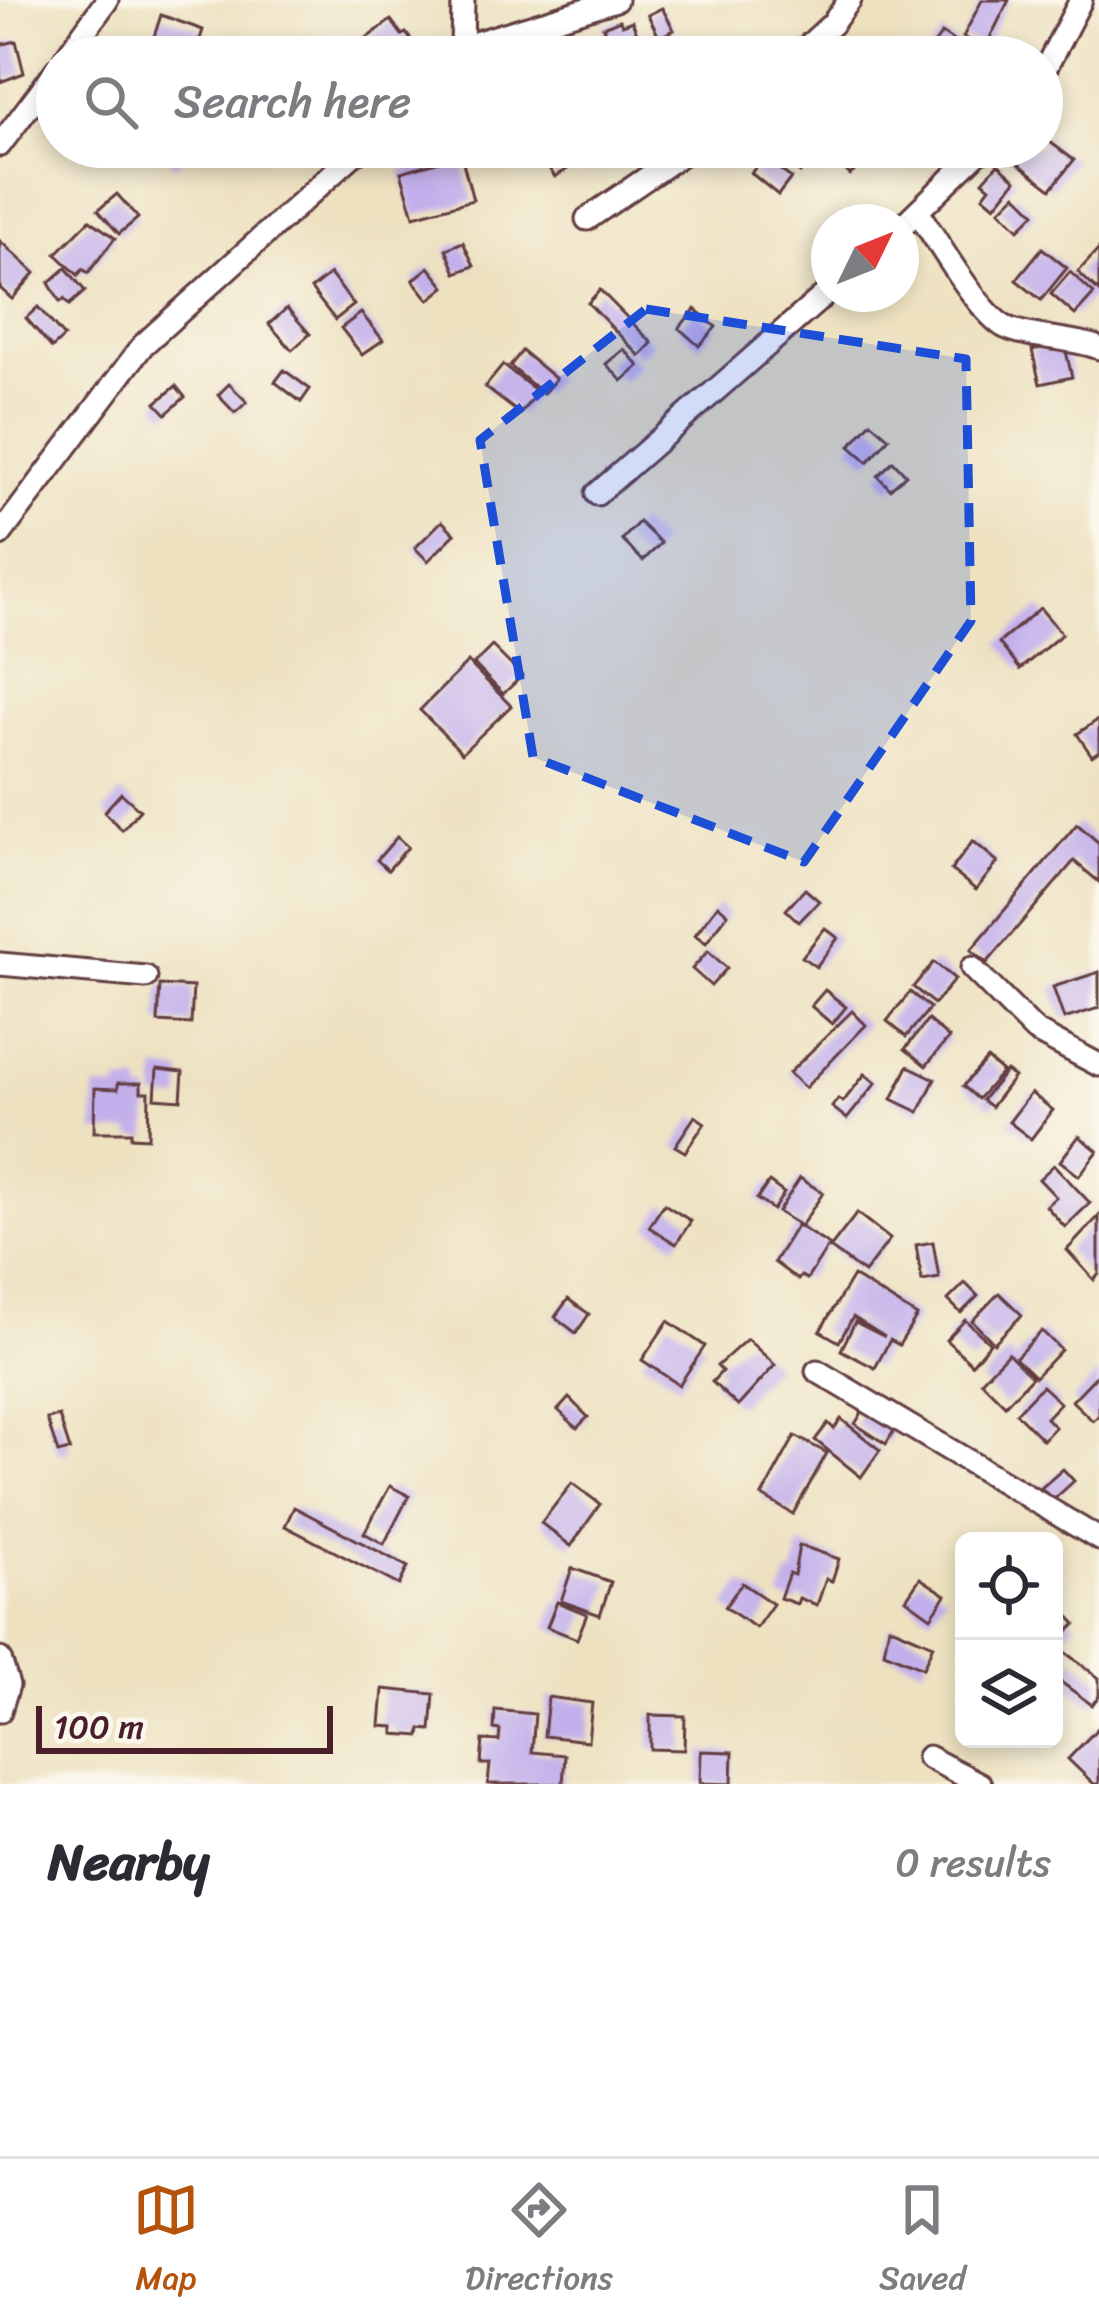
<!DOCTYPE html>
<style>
body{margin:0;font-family:Sriracha,sans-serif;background:#f2f2f3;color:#2b2b33}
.controls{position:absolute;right:36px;bottom:36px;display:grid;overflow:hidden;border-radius:18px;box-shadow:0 6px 18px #0003}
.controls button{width:108px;height:108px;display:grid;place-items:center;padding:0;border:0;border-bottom:3px solid #e1e1e2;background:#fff;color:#2b2b33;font:60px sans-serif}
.compass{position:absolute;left:811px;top:204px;width:108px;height:108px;border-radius:50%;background:#fff;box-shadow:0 6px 18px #0003;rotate:47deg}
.scale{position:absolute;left:36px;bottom:30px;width:297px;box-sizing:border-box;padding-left:12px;border:6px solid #4a1f2b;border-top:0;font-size:33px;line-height:42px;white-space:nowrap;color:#4a1f2b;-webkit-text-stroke:9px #fbf7ec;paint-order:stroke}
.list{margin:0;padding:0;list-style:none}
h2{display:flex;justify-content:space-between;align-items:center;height:156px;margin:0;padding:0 48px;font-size:51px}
h2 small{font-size:39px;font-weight:400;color:#7c7c81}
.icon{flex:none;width:66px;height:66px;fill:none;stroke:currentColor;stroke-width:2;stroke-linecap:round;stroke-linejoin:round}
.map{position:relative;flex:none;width:1099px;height:1784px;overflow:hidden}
.search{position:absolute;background:#fff;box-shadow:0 6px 18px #0003;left:36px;right:36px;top:36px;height:132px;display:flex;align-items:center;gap:30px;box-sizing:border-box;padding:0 42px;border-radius:66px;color:#7c7c81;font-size:45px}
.sheet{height:372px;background:#fff}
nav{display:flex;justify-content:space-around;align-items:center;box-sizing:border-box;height:168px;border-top:3px solid #e1e1e2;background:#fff;font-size:33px;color:#7c7c81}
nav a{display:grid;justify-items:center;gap:6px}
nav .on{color:#b45309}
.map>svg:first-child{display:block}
.building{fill:#c2afeb}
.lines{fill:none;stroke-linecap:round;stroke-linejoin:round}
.street-casing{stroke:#623c41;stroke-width:27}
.street{stroke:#fff;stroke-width:21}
.marked{fill:#1d4ed8;fill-opacity:0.2;stroke:#1d4ed8;stroke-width:9;stroke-dasharray:24 15;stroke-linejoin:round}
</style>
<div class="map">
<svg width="1099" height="1784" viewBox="0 0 1099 1784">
<rect width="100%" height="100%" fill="#fbf7ec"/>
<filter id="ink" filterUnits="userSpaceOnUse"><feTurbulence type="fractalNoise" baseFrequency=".00833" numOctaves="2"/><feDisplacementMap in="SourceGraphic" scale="24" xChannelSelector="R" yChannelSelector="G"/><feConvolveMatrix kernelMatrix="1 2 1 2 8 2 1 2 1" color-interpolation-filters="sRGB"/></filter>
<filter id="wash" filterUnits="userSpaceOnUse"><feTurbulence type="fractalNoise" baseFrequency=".004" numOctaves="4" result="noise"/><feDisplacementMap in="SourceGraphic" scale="48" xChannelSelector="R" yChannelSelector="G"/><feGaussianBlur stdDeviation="2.7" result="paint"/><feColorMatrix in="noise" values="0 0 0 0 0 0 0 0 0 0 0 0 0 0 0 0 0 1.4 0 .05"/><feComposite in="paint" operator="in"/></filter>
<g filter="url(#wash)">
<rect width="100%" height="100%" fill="#ede1c0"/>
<g id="blocks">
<g class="building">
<path d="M982,0H1009L985,48L963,37Z"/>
<path d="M662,8L674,30L659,37L648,15Z"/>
<path d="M161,15L203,30L194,57L152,43Z"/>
<path d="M391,20L402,35L406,33L424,57H377L364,40Z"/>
<path d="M620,20L622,25L632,21L647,57H615L603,27Z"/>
<path d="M942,33L977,57H925Z"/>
<path d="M16,41L24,73L0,82V45Z"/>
<path d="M1042,136L1074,160L1051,189L1006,154L1012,147H1042Z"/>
<path d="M163,147H197L174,166L160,150Z"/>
<path d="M534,147H575L583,159L555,177Z"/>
<path d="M774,147H822L800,173L772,149Z"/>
<path d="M835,147H850L864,163L850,175L829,152Z"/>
<path d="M461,155L473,200L414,216L401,172Z"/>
<path d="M764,157L791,178L778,195L751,173Z"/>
<path d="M998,164L1016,180L995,206L983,196L990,187L983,181Z"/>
<path d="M117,194L138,218L119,234L98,210Z"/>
<path d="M1016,194L1035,213L1019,229L1000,210Z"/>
<path d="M90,220L115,238L88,273L83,269L78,275L56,254Z"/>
<path d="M0,241L35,273L12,299L0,288Z"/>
<path d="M463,242L474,266L456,273L446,249Z"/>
<path d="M1042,248L1067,268L1041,300L1016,280Z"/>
<path d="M1099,249V292L1078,272Z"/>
<path d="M429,267L445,287L429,300L413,280Z"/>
<path d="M66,268L85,291L69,305L64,299L60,302L49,283Z"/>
<path d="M1070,272L1094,294L1075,315L1051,294Z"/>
<path d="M330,274L354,305L335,320L311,289Z"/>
<path d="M600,290L652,343L640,356L588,303Z"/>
<path d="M38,307L64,337L52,348L26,318Z"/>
<path d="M287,308L310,334L292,350L269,324Z"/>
<path d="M695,309L716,327L699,346L679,328Z"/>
<path d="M361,313L383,340L362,355L341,328Z"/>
<path d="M1064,343L1072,377L1040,384L1032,350Z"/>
<path d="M624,349L639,366L622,381L606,364Z"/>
<path d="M522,351L556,379L543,394L510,366Z"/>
<path d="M503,365L538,392L520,414L485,387Z"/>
<path d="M284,370L310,389L301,402L275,382Z"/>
<path d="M229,384L247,402L235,413L218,395Z"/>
<path d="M176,386L185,397L166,414L156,403Z"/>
<path d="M871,422L889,438L868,462L850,446Z"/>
<path d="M893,461L906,475L890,489L878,476Z"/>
<path d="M442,521L455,534L428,561L415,548Z"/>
<path d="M639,522L661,543L643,561L622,540Z"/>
<path d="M1040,608L1062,634L1020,669L999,643Z"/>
<path d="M492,646L522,676L503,694L474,664Z"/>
<path d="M468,662L511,706L462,753L420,710Z"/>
<path d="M1099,719V751L1092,756L1077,734Z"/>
<path d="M121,793L140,810L122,830L104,812Z"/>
<path d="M1077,824L1099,843V882L1074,861L987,963L971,950Z"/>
<path d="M397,837L408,847L388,870L377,860Z"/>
<path d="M973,841L998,862L976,890L951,870Z"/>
<path d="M805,889L819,901L799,922L786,910Z"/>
<path d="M718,905L728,914L706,943L695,935Z"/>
<path d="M825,928L838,938L816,967L802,957Z"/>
<path d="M708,951L727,968L711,986L692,969Z"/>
<path d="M934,962L955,979L934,1004L913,987Z"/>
<path d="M1099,972V1008L1064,1019L1053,987Z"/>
<path d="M160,985L193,987L191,1024L158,1022Z"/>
<path d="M825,990L846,1007L832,1024L811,1006Z"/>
<path d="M910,992L930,1008L906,1037L887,1021Z"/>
<path d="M852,1011L866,1025L805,1088L789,1073Z"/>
<path d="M928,1020L949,1038L926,1066L905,1049Z"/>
<path d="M987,1059L1002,1072L978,1099L963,1086Z"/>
<path d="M908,1066L935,1079L919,1112L892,1099Z"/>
<path d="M157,1069L183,1072L181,1100L155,1098Z"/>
<path d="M1006,1071L1014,1077L991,1107L982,1100Z"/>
<path d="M865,1074L876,1083L847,1119L832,1107L838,1099L843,1102Z"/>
<path d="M118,1083H141V1092H149L148,1138L131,1137V1132H94L95,1088L118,1089Z"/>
<path d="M1031,1093L1053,1110L1031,1139L1009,1122Z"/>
<path d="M695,1116L705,1123L685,1152L675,1146Z"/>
<path d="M1079,1136L1098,1151L1079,1176L1060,1161Z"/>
<path d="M1054,1165L1090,1203L1065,1227L1046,1206L1056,1197L1039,1179Z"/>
<path d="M800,1178L823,1193L801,1226L778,1212Z"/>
<path d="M769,1182L784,1193L773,1210L757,1199Z"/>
<path d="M664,1204L691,1221L676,1244L649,1227Z"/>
<path d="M857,1213L890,1239L864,1273L830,1248Z"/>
<path d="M1099,1216V1274L1094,1280L1067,1250Z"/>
<path d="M797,1225L829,1245L807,1279L801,1276L798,1280L774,1262Z"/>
<path d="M933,1242L939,1278L922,1281L916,1245Z"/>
<path d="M853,1276L917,1316L899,1345L890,1340L875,1368L841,1350L855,1322L885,1337L853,1317L839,1342L820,1331Z"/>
<path d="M965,1283L978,1296L961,1313L948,1300Z"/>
<path d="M999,1293L1022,1315L994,1343L972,1321Z"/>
<path d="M568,1299L589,1314L576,1333L555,1317Z"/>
<path d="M965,1320L990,1343L972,1364L946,1340Z"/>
<path d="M668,1321L705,1346L679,1385L642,1360Z"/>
<path d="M1042,1331L1061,1350L1035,1377L1015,1358Z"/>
<path d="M747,1339L775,1365L738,1406L712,1382L722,1371L717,1366Z"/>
<path d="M1008,1353L1032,1377L1005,1405L981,1381Z"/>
<path d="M1099,1373V1415L1093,1421L1072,1401Z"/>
<path d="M1042,1386L1060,1403L1046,1418L1055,1427L1043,1440L1016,1413Z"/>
<path d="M569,1398L588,1417L577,1428L558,1410Z"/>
<path d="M864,1409L895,1429L886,1444L855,1424Z"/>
<path d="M59,1416L70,1450L58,1453L47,1419Z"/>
<path d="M841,1419L880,1450L861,1477L815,1440L828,1423L834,1429Z"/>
<path d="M795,1436L827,1453L793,1514L762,1496Z"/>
<path d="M1063,1469L1074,1481L1053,1500L1041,1488Z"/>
<path d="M572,1483L600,1504L571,1546L541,1523Z"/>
<path d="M390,1486L409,1496L384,1544L364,1533Z"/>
<path d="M294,1507L408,1567L399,1585L285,1526Z"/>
<path d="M799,1545L839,1559L832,1581L826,1579L817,1605L799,1598L797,1604L780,1598L789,1573L794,1575Z"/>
<path d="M572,1568L611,1582L600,1615L561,1601Z"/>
<path d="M920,1578L946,1595L931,1617L906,1599Z"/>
<path d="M742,1583L773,1604L756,1628L725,1607Z"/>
<path d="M557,1602L587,1614L577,1639L547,1627Z"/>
<path d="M1062,1609L1076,1624L1058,1641L1054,1637V1617Z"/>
<path d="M889,1626L933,1645L923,1668L884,1652Z"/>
<path d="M1054,1644L1099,1678V1696L1092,1705L1054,1677Z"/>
<path d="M383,1689L434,1694L431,1730L421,1729L420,1736L394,1734V1727L380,1726Z"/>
<path d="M548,1697L592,1703L588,1741L544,1736Z"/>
<path d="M495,1710L535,1714L532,1752L565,1755L563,1784H488L490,1764H481L483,1740L499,1741L500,1730L494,1729Z"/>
<path d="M650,1715L685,1716L684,1750L650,1749Z"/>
<path d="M1099,1727V1784H1094L1068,1759Z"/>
<path d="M701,1751L733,1752L732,1784L700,1783Z"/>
</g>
</g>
</g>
<g filter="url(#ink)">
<use href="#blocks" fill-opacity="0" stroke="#623c41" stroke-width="3"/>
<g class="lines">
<g class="street-casing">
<g id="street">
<path d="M462,47L616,0"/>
<path d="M66,57L107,0"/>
<path d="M453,57L462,47L463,0"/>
<path d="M796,57L832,24L850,0"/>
<path d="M1042,75L1081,0"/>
<path d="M0,145L57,69"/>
<path d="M918,212C936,239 979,313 1005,327C1031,339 1070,337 1099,348"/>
<path d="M587,219L692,147"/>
<path d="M901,227L984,147"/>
<path d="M597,494L829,291"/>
<path d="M0,535L143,345L362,147"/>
<path d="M0,964L146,977"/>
<path d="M972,968L1035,1031L1099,1065"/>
<path d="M817,1371L1099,1539"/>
<path d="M0,1659L8,1685L0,1711"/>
<path d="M928,1757L980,1784"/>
</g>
</g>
<use href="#street" class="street"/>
</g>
</g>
<path class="marked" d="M646,309L966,359L971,621L804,862L533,757L480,440Z"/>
</svg>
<div class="controls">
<button><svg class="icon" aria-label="locate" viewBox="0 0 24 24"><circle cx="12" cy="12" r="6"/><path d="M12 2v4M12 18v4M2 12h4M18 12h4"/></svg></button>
<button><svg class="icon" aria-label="layers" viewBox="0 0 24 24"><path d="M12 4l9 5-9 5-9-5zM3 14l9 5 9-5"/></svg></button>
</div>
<svg class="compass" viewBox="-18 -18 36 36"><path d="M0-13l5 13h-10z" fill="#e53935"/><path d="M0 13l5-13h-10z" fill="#7c7c81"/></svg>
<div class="scale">100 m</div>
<div class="search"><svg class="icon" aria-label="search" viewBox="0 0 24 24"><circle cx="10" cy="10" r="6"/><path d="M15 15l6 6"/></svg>Search here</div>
</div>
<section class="sheet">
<h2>Nearby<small>0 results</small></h2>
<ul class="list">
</ul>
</section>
<nav>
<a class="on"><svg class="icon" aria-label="map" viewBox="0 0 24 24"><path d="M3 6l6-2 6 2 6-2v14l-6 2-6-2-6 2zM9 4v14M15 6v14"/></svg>Map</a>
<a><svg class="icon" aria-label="directions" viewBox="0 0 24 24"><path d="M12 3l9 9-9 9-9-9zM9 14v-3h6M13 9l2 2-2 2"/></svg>Directions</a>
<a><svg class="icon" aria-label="saved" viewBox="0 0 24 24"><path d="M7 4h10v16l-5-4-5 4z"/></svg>Saved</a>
</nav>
